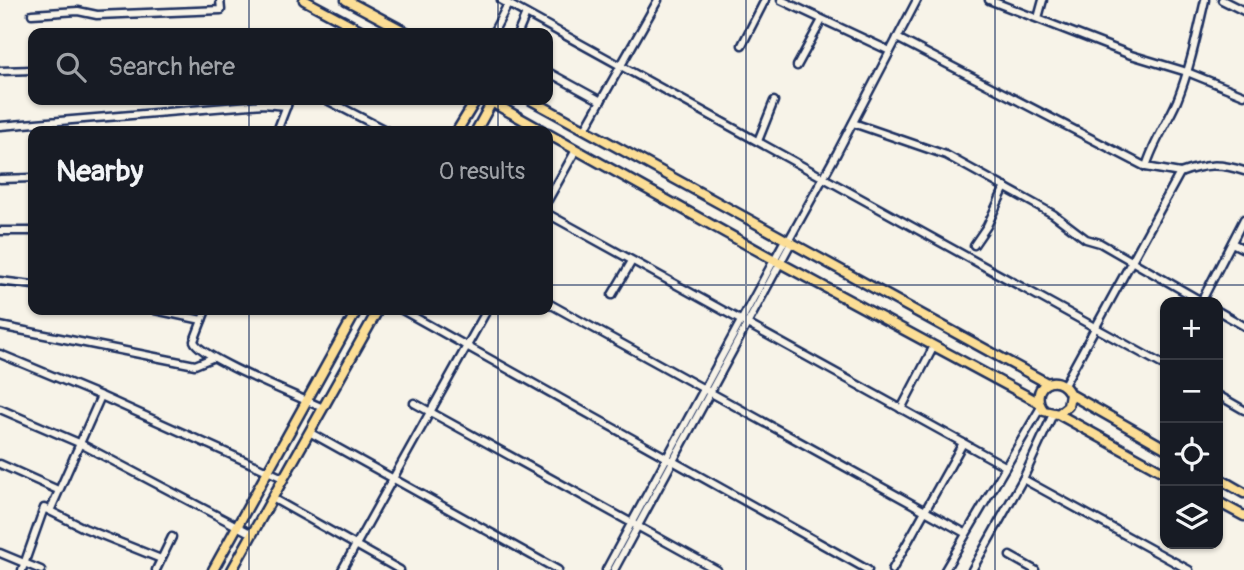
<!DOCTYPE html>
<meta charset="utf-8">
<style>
body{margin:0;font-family:Pangolin,sans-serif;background:#242831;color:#f1f3f6}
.controls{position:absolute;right:21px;bottom:21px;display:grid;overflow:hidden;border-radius:14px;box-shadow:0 2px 5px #0004}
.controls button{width:63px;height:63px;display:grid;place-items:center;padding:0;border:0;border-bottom:2px solid #363941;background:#171b24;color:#f1f3f6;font:35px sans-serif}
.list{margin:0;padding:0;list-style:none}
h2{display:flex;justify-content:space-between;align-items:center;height:91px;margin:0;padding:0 28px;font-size:30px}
h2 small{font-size:23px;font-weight:400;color:#9ea1a6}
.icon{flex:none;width:38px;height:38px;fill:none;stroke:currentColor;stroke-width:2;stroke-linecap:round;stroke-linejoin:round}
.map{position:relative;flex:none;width:1244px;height:570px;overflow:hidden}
.search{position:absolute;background:#171b24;box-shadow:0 2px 5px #0004;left:28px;top:28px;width:525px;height:77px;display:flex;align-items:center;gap:18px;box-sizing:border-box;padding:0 24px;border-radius:14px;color:#9ea1a6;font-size:26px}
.panel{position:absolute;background:#171b24;box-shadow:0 2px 5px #0004;left:28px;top:126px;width:525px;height:189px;border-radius:14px}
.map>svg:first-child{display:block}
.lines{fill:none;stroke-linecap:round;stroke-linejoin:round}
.minor-casing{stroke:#1b2f5e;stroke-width:11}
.major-casing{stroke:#1b2f5e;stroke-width:13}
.minor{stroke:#f7f3e8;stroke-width:6}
.major{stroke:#fcde96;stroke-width:8}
.grid{fill:none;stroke:#1b2f5e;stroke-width:2;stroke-opacity:0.55}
</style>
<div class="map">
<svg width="1244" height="570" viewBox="0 0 1244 570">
<rect width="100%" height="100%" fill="#f7f3e8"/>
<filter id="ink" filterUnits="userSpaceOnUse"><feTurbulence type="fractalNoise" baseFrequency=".0143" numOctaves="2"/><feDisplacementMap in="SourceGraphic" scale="14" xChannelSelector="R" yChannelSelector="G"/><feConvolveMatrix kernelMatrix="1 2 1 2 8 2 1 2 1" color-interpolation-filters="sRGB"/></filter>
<g filter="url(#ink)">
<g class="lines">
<g class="minor-casing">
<g id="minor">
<path d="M501,0L1165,366"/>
<path d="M781,0L890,51"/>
<path d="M989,0L1131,55L1187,72L1244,95"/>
<path d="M1222,0L1244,11"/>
<path d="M32,14L78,11L97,15L221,10L220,0"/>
<path d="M1038,18L1043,0"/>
<path d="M493,33L508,4"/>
<path d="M518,33L526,14"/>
<path d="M897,38L1146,167L1180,173"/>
<path d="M742,45L765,0"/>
<path d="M797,66L822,20"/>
<path d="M0,71L33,70"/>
<path d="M548,72L601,101"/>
<path d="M327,100L387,131"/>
<path d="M853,123L946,155L1053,214L1086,239L1100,243L1203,302"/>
<path d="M0,126L263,104L287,106"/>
<path d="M585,129L658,0"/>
<path d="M277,131L289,100"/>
<path d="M758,141L774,101"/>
<path d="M1146,167C1153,143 1167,124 1177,101C1190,69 1197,34 1205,0"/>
<path d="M0,179L33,178"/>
<path d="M548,200L576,150"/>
<path d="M548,214L1005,466"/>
<path d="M0,231H33"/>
<path d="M1232,243L1244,249"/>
<path d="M974,245L987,226L1005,187"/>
<path d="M0,281L33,285"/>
<path d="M612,295L632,261"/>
<path d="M1201,302L1244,219"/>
<path d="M548,303L965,533"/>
<path d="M155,310L202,320"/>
<path d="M206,310L194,341C200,358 300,397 323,408"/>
<path d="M402,310L868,570"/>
<path d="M1218,311L1244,326"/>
<path d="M0,326L195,365L212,358"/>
<path d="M0,354L101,396L283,478"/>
<path d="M1064,385L1180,173C1205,164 1220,163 1244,171"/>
<path d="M1218,395L1244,410"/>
<path d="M414,403L717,570"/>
<path d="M0,409L79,443L252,534"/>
<path d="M901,409L934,346"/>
<path d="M309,432L558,570"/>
<path d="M0,464L58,490"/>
<path d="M1023,479L1189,570"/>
<path d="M272,498L400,570"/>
<path d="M50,511L101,396"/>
<path d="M0,553L41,570"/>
<path d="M1010,556L1035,570"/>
<path d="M22,570L44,508L84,528L161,559"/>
<path d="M156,570L172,537"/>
<path d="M342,570L487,310"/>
<path d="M606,570L767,273L785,240L790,238L837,153L917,0"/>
<path d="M614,570L791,243L790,240"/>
<path d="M892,570L963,443"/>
<path d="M945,570L1041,407"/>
<path d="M972,570L1023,479L1053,414"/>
</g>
</g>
<g class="major-casing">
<g id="major">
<path d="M304,0L366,33"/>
<path d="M346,0L408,33"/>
<path d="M488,100L543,131"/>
<path d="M531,100L1047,383"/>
<path d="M457,131L476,100"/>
<path d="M476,131L493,100"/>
<path d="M548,134L780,263L1038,402"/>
<path d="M1070,394L1165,448"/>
<path d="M1058,414L1068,406L1070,394C1057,368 1026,388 1044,411L1058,414L1165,473"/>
<path d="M1218,478L1244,493"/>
<path d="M1218,502L1244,516"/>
<path d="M213,570L357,310"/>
<path d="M232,570L378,310"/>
</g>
</g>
<use href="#minor" class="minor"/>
<use href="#major" class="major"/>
</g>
</g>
<path class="grid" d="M249,0V33M498,0V33M746,0V570M995,0V570M249,100V131M498,100V131M0,285H33M548,285H1244M249,310V570M498,310V570"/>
</svg>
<div class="controls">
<button>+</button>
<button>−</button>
<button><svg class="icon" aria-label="locate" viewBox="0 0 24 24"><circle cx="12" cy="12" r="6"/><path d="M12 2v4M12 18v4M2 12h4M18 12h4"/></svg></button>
<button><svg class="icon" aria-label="layers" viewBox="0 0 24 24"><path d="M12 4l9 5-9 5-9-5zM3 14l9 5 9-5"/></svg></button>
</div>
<div class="search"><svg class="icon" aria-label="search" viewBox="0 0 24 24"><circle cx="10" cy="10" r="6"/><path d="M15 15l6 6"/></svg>Search here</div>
<section class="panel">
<h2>Nearby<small>0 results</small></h2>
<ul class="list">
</ul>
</section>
</div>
